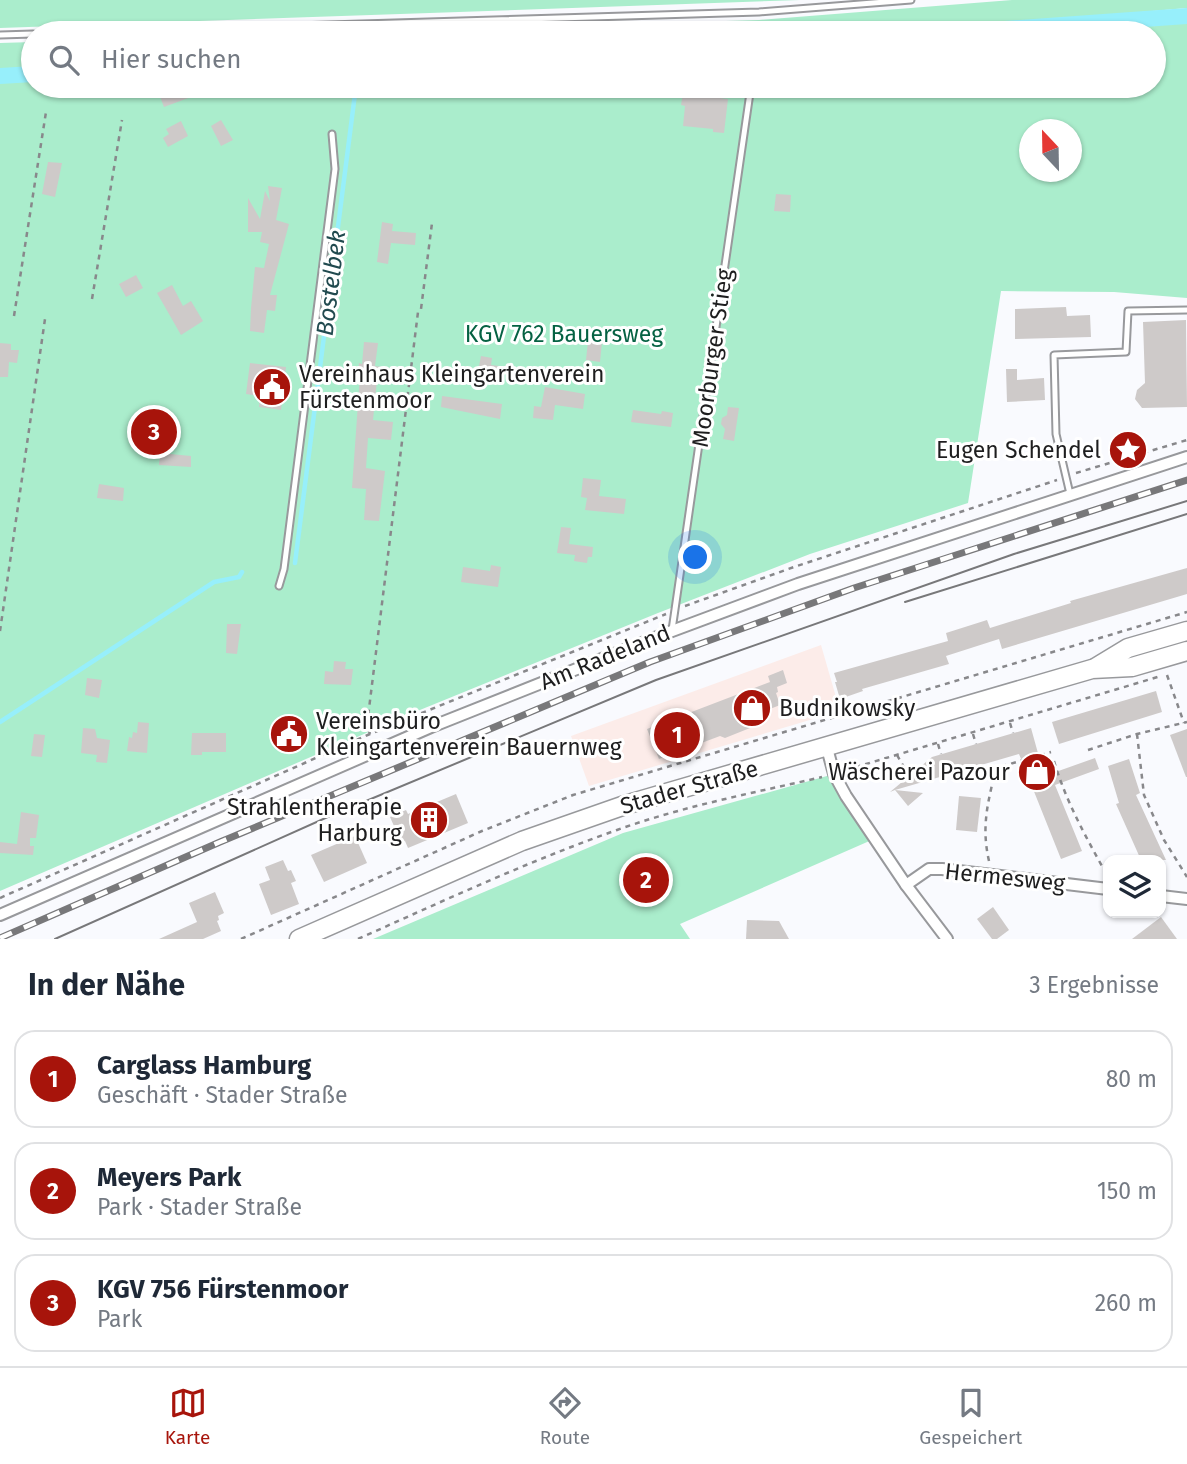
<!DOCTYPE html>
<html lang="de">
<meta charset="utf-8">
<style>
body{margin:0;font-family:"Fira Sans",sans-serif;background:#f6f6f7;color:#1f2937}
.controls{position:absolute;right:21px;bottom:21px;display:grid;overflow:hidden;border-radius:14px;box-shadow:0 2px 5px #0004}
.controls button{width:63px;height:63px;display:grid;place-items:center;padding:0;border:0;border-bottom:2px solid #e0e1e3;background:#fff;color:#1f2937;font:35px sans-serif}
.compass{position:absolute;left:1019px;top:119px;width:63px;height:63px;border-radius:50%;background:#fff;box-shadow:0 2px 5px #0004;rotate:338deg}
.you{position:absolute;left:696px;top:558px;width:24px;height:24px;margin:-18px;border:5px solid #fff;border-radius:50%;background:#1a73e8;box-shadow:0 0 0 10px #1a73e833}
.badge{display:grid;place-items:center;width:46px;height:46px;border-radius:50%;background:#a7140b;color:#fff;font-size:23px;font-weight:700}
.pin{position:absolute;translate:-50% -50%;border:4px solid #fff;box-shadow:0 2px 7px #0006}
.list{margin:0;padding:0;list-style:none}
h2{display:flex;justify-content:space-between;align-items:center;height:91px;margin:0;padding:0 28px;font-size:30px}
h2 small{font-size:23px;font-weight:400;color:#747a83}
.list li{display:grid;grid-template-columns:46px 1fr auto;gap:21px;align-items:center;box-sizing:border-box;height:98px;margin:0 14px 14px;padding:0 14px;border:2px solid #e0e1e3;border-radius:21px}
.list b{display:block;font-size:26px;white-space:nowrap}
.list p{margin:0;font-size:23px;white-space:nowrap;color:#747a83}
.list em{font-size:23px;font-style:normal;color:#747a83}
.icon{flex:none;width:38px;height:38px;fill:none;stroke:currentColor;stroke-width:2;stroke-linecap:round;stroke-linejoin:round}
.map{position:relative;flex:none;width:1187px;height:939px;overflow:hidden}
.search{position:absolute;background:#fff;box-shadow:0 2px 5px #0004;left:21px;right:21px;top:21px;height:77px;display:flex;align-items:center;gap:18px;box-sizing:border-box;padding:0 24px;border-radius:38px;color:#747a83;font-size:26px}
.sheet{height:427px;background:#fff}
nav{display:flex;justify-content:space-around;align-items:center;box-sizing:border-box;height:98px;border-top:2px solid #e0e1e3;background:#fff;font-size:19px;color:#747a83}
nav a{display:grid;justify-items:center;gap:4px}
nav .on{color:#a7140b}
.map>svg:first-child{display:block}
.commercial{fill:#fcece9}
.green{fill:#aaedcc;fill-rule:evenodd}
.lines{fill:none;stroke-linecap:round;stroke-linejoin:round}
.stream{stroke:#97effb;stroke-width:4.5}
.canal{stroke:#97effb;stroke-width:16}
.building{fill:#cecac9}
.lane-casing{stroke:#98999c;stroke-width:9}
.street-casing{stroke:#98999c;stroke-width:14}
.primary-casing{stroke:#98999c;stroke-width:21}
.path{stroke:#88888b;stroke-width:2.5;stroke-dasharray:5 5;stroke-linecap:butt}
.lane{stroke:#fff;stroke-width:5}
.street{stroke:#fff;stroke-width:10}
.primary{stroke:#fff;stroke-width:18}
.tram{stroke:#78787a;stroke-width:2}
.rail-casing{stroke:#78787a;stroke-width:7}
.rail{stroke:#fff;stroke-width:4.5;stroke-dasharray:13;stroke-linecap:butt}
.labels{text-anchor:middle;stroke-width:6;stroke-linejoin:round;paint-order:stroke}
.park-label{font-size:23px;fill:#056243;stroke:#fff}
.street-label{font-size:23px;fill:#1e1e1f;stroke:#fff}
.poi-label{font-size:23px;fill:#1e1e1f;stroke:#fff;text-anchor:start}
.water-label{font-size:24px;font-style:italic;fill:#214a4f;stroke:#fff}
</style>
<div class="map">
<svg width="1187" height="939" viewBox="0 0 1187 939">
<rect width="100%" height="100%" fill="#f9fafe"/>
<path class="commercial" d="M821,645L840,711L589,786L571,736Z"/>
<g class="green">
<path d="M0,0H800L0,28Z"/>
<path d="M1012,0H1187V8L900,33H321L759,20Z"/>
<path d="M1187,20V298L1114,292L1001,291L968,503L810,554L658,613L415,712L0,891V75L33,73V86H1154V33H1017ZM1030,130H1072V172H1030Z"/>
<path d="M33,42V71L0,73V43Z"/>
<path d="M834,774L874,839L680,924L690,939H373L623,833Z"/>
</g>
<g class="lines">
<g class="stream">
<path d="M295,563L356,86"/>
<path d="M0,722L214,582L239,577L242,572"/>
</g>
<g class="canal">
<path d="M950,33L1187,16"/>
<path d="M0,76L33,74"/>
</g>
</g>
<g class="building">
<path d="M180,86H218V87L164,107L159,94Z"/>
<path d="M756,86H790L789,98L755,93Z"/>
<path d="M683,93L728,99L724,133L713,132V129L683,126L685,106L681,105Z"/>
<path d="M221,120L233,140L221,146L211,126Z"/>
<path d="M181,121L188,136L168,147L163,138L169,134L166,129Z"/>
<path d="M48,162L62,163L55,197L42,194Z"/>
<path d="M268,186L282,188L276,220L289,224L270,295H277L275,311L267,310L264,333L250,331L251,308L255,267L264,268L269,244L260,242L262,232H248V198L260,219L265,191L270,201Z"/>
<path d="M776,194L791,195L790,212L774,211Z"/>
<path d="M382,222L393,224L392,231L416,233L415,245L391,243L388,264L377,262Z"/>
<path d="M136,275L143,288L126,297L119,284Z"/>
<path d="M172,285L183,306L191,301L203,321L181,335L157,293Z"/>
<path d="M1066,307L1067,316L1090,315L1091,337L1015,339V309Z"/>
<path d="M1186,320L1187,407L1142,408L1135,399L1137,390L1145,383L1143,322Z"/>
<path d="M588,341L602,342L600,362L586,360Z"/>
<path d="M364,342L378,343L375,366L396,369L394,382L377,380L373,420L393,422L391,440L368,438L366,468L385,471L379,521L364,520L366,489L352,488L360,375H358L359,363L362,364Z"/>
<path d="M0,343L11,344V350H19L17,363L9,362L8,377H0Z"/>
<path d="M481,356L492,358L491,365L499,366L496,380L477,376Z"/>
<path d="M250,363L286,367L281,410L259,407L260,396L246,394Z"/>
<path d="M1006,369H1017V380L1044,378L1045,400L1007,402Z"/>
<path d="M545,387L585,394L583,409L555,405L553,420L533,418L534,406L541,407Z"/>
<path d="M442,396L502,404L500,419L441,407Z"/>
<path d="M728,407L739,408L734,441L723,439L725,429L721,424L722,418L727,415Z"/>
<path d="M633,410L661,414L662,411L673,413L671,427L631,422Z"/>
<path d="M160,453L191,456V467L159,465Z"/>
<path d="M583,478L601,480L599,496L626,499L624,514L585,510L587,498L581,497Z"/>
<path d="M99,484L124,488L123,501L97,498Z"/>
<path d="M561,527L571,528L569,544L593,547L592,557H588L587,563L574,561L575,555L557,553Z"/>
<path d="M491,565L501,567L498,587L461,582L463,567L490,571Z"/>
<path d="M1187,568V594L1002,649L999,639L946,656L949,664L862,689L863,691L840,699L835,682H837L834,673L948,641L946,633L987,620L990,628L1071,603L1070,601Z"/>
<path d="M227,624H241L237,654L226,653Z"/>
<path d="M334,661L346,662L345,669H353L351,685L324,684L325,671L333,672Z"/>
<path d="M783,670L787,683L777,687L778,692L776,693L780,705L765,711L760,724L725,738L720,736L659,759L647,729L770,682L768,676Z"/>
<path d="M87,678L102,680L99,698L85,695Z"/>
<path d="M1156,691L1162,712L1059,744L1052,722Z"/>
<path d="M138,722L149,723L147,753L127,751L129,737L132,738L133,732L137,733Z"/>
<path d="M83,728L95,729L97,738L110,740L107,763L96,762L97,755L81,753Z"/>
<path d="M1031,728L1041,764L1046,762L1050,774L1095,758L1099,769L1055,785L1082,851L1061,859L1019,754L895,790L923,793L908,806L895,790L890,792L932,757Z"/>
<path d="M1187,729V777H1186L1170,735Z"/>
<path d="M192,733H226V752H202V755H191Z"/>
<path d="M34,734L45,735L42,757L31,756Z"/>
<path d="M1129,759L1140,793L1136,795L1166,860H1141L1116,804L1119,803L1108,766Z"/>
<path d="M456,794L468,823L408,848L405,841L401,842L390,817L406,810L408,814Z"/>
<path d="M959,796L981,798L977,832L956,830Z"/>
<path d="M21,812L39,815L36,838H30V846H34L33,855L0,853V842L17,844Z"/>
<path d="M355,836L367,863L324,882L311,855Z"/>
<path d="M283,860L288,871L291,870L296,881L291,883L299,904L271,915L259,884L270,880L265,867Z"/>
<path d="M215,892L224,913L218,916L219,920L217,921L221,931L203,939H159L197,922L189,903Z"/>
<path d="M993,907L1009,930L997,939H992L977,919Z"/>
<path d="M1161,917L1177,939H1132Z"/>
<path d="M747,920L779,921L789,939H746Z"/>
</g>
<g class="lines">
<g class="lane-casing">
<g id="lane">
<path d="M58,33L759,12L911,0"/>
<path d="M0,35L33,34"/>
<path d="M1070,494L1056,434L1054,355L1126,352L1128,311L1187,310"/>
<path d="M279,586L284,569L335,169L332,134"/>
<path d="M672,630L751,86"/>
</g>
</g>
<g class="street-casing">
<g id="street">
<path d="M827,748L834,774L846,796L906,885L947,939"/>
<path d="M906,885L929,869H942L1108,889"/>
<path d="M1161,896L1187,899"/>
<path d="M0,915L431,727L672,631L798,584L1187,457"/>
</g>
</g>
<g class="primary-casing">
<g id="primary">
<path d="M1095,668L1128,648L1187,631"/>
<path d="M299,939L522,841L625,805L1092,669L1132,667L1187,651"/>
</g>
</g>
<g class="path">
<path d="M757,33L759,22"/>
<path d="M92,299L122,120"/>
<path d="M14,316L46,112"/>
<path d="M1076,473L1187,440"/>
<path d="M685,606L794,567L1057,480"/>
<path d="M0,631L45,319"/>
<path d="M1167,675L1184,723"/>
<path d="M1010,723L1013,733"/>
<path d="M370,734L367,725L418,312L421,309L432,223"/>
<path d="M973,734L976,744"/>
<path d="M1137,734L1144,795L1164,840L1187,877"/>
<path d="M938,744L941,754"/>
<path d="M1088,750L1137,734L1187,722"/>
<path d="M897,755L909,776"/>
<path d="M1054,761C1066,802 1087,839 1108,877"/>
<path d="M846,770L1161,676"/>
<path d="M989,861C981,826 988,802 996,768L1051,752"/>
<path d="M0,898L370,734L666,614"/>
<path d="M241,939L482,831L573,795L1187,612"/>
<path d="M358,939C443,901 529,861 617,830C684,806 753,793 822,777"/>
</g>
<use href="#lane" class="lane"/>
<use href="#street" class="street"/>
<use href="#primary" class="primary"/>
<g class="tram">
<path d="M905,602L1187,514"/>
<path d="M55,939L330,816L656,680L1014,554L1187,501"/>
</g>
<g class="rail-casing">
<path id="rail" d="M0,938L220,842L650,662L854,588L1187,480"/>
</g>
<use href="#rail" class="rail"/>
</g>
<defs>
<g id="civic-disc" transform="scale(2.0125)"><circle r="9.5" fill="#a7140b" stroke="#fff"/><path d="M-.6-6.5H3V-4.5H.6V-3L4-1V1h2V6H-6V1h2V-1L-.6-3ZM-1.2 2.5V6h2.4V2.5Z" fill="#fff"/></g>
<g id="sight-disc" transform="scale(2.0125)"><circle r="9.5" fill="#a7140b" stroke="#fff"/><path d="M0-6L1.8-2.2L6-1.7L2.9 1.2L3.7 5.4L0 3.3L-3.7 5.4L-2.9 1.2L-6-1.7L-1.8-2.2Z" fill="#fff"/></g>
<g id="shop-disc" transform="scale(2.0125)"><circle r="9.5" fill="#a7140b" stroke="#fff"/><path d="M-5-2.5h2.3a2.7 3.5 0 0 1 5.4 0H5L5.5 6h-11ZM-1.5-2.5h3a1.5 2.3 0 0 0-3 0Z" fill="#fff"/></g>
<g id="building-disc" transform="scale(2.0125)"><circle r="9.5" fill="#a7140b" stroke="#fff"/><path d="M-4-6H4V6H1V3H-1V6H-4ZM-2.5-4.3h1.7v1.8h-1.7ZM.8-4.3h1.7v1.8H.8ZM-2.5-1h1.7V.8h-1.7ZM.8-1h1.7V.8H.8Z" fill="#fff"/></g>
</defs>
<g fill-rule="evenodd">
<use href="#civic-disc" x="272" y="387"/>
<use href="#sight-disc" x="1128" y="450"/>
<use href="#shop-disc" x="752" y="708"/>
<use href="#civic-disc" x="289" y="734"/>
<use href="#shop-disc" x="1037" y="772"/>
<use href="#building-disc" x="429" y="820"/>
</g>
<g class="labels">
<g class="park-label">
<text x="564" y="342">KGV 762 Bauersweg</text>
</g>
<g class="street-label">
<text transform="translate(712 358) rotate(-82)" y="8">Moorburger Stieg</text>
<text transform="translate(605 657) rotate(-22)" y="8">Am Radeland</text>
<text transform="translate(689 787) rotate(-16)" y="8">Stader Straße</text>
<text transform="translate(1005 877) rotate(6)" y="8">Hermesweg</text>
</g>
<g class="poi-label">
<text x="299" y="382">Vereinhaus Kleingartenverein<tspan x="299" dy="26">Fürstenmoor</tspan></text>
<text x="1101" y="458" text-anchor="end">Eugen Schendel</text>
<text x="779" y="716">Budnikowsky</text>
<text x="316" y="729">Vereinsbüro<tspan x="316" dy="26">Kleingartenverein Bauernweg</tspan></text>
<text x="1010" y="780" text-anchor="end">Wäscherei Pazour</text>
<text x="402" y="815" text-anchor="end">Strahlentherapie<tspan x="402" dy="26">Harburg</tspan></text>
</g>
<g class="water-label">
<text transform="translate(331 283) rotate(-83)" y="8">Bostelbek</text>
</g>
</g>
</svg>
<div class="controls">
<button><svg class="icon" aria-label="layers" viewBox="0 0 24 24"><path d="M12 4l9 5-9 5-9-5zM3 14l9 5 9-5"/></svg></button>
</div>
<svg class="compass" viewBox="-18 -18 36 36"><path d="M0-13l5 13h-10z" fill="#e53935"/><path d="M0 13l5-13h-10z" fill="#747a83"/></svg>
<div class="you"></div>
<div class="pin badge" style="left:677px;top:735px">1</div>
<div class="pin badge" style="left:646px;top:880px">2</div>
<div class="pin badge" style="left:154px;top:432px">3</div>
<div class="search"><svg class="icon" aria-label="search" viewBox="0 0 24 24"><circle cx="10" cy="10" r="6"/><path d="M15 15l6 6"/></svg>Hier suchen</div>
</div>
<section class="sheet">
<h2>In der Nähe<small>3 Ergebnisse</small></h2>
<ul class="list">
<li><span class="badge">1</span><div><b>Carglass Hamburg</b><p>Geschäft · Stader Straße</p></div><em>80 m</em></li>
<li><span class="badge">2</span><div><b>Meyers Park</b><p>Park · Stader Straße</p></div><em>150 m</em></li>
<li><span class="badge">3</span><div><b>KGV 756 Fürstenmoor</b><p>Park</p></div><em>260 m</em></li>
</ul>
</section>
<nav>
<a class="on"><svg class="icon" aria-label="map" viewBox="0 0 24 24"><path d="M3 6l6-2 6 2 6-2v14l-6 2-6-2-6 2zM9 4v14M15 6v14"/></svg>Karte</a>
<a><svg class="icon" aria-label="directions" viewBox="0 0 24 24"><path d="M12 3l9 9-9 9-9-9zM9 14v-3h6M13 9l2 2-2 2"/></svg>Route</a>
<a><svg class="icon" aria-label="saved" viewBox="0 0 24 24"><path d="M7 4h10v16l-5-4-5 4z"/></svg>Gespeichert</a>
</nav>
